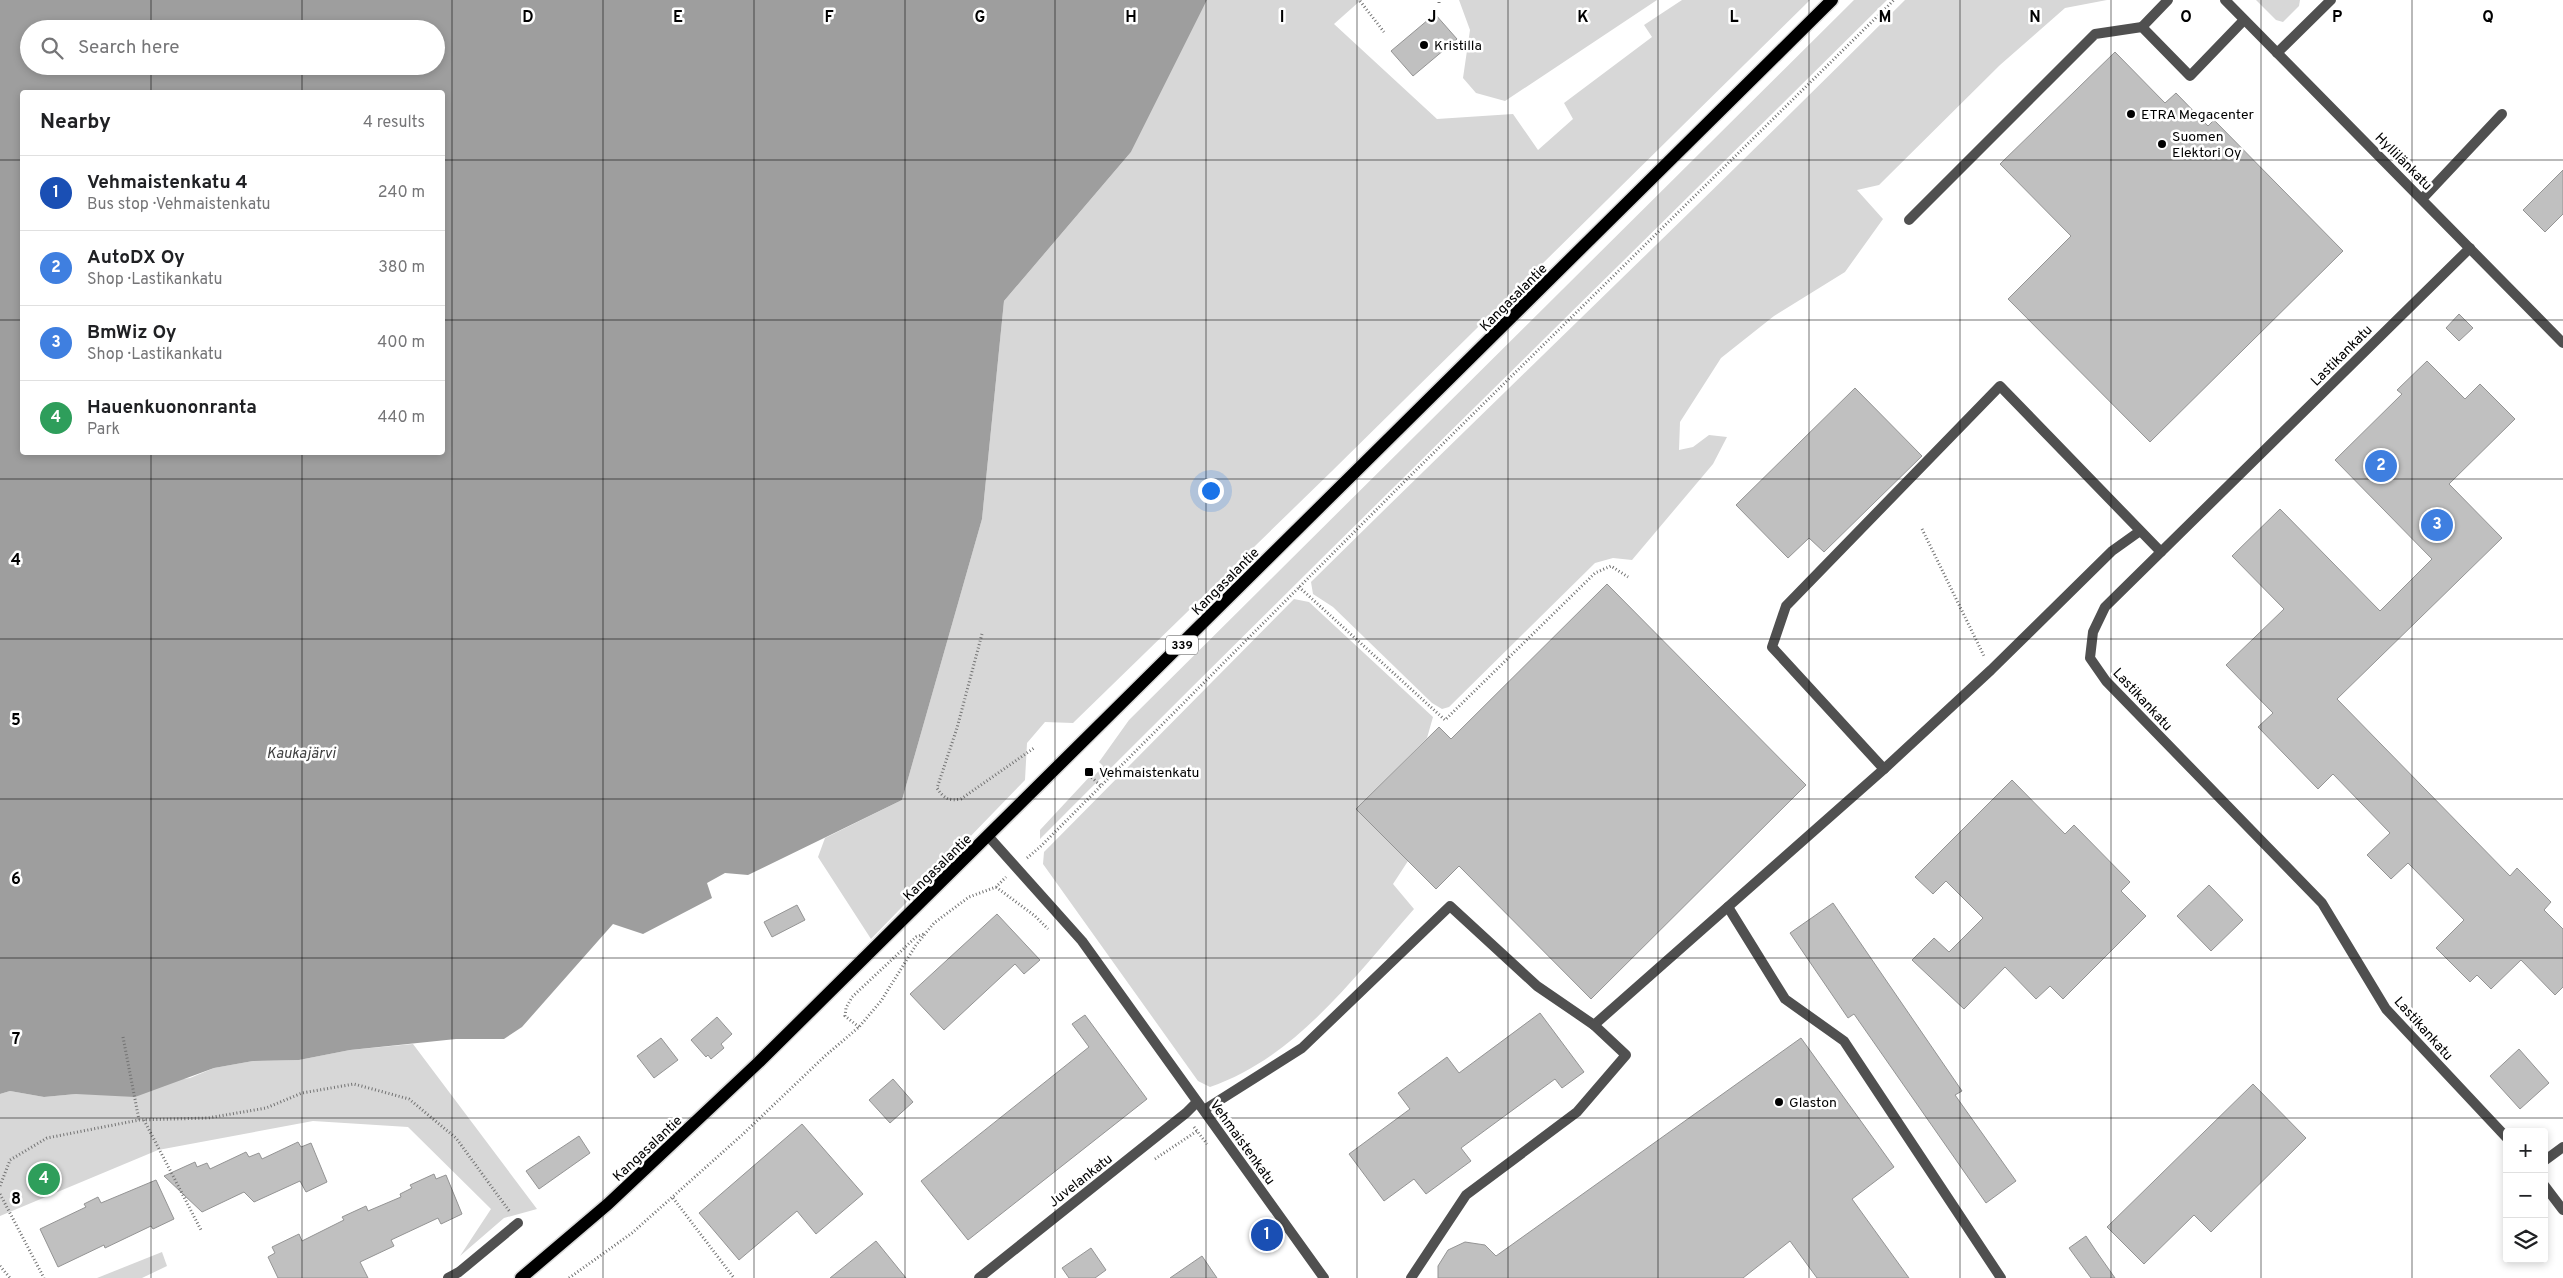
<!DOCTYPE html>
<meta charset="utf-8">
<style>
body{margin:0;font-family:Overpass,sans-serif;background:#f2f2f2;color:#202124}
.controls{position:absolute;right:15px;bottom:15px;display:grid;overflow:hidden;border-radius:5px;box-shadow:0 2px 8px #0003}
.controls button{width:45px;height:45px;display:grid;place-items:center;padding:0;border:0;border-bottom:1px solid #e0e0e0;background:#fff;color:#202124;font:25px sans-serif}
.you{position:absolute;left:1210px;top:490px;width:18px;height:18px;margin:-12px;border:4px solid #fff;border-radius:50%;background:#1a73e8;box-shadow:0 0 0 8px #1a73e833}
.badge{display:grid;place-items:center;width:32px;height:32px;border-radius:50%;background:#1a73e8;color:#fff;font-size:16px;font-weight:700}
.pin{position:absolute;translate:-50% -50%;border:2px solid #fff;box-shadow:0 1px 5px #0006}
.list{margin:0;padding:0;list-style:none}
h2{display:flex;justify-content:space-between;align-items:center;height:65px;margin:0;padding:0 20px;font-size:21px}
h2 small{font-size:16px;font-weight:400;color:#757577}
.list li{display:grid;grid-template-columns:32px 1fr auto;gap:15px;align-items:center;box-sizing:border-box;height:75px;padding:0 20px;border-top:1px solid #e0e0e0}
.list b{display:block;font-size:19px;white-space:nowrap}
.list p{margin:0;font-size:16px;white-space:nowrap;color:#757577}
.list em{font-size:16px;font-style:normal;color:#757577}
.icon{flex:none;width:28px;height:28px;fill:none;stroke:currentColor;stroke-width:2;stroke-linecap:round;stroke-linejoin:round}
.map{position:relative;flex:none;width:2563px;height:1278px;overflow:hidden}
.search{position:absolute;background:#fff;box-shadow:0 2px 8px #0003;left:20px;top:20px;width:425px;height:55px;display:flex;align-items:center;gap:12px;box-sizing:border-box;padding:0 18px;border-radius:28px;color:#757577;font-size:19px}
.panel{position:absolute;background:#fff;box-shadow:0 2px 8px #0003;left:20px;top:90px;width:425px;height:365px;border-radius:5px}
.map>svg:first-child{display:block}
.green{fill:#d7d7d7}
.water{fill:#9e9e9e;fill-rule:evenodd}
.building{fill:#c0c0c0;stroke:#949494}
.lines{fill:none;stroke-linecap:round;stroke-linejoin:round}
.primary-casing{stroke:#dbdbdb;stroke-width:15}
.path{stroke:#727272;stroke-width:3;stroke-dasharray:1 2.5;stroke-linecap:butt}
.service{stroke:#505050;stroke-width:10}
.minor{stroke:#505050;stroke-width:10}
.primary{stroke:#000;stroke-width:12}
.grid{fill:none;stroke:#000;stroke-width:1;stroke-opacity:0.55}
.poi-dot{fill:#000;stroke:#fff;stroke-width:2}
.labels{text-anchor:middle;stroke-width:5;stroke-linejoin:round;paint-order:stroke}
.shield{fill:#fff;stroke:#4c4c4c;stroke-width:1}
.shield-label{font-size:12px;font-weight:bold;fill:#000}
.poi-label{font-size:14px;fill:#000;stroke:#fff;text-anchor:start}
.street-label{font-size:14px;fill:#000;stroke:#fff}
.water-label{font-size:15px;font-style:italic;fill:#3f3f3f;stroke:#fff}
.grid-label{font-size:16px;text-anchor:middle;font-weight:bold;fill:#000;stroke:#fff;stroke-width:5;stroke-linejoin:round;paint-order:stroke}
</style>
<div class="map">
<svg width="2563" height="1278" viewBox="0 0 2563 1278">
<rect width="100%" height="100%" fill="#fff"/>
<g class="green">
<path d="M1207,0H1361L1334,24L1437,119L1513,114L1538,150L1573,119L1564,103L1652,37L1644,25L1682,0H1810L1332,471L1073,723L1045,722L1027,743L1025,780L871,939L818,857L825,838L902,800L982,519L1004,301L1131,152Z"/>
<path d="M1459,0H1657L1505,101L1476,93L1463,78L1470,30Z"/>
<path d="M1854,0H1887C1605,280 1320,558 1040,839V830L1093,773L1095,775L1103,766L1099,762L1129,720Z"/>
<path d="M1905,0H2107L2065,8L2000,65L1879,185L1857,190L1883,219L1845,272L1774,316L1721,358L1680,422L1679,450L1693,447L1709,435L1727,437L1713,464L1632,560L1613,558L1595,563L1449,707L1442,709L1432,703L1333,607L1313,594L1311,582C1508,387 1709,196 1905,0Z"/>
<path d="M2256,0H2300L2299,6L2283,22L2276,20Z"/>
<path d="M1294,599L1309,602L1433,717L1427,738L1356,809L1408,861L1393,884L1414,909C1355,976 1297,1057 1210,1087L1198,1081L1043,864L1044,852Z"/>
<path d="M413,1044L537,1209L504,1218L460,1256L491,1209L408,1127L313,1121L158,1150L0,1216V1094L10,1091L44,1097L76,1094L190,1078L214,1068L253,1061L299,1060L350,1050Z"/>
<path d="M162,1252L167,1266L142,1278H97Z"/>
</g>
<path class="water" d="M0,0H1207L1131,152L1004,301L982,519L902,800L748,875L725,873L707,883L712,898L643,934L613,924L522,1027L504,1039H456L350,1050L299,1060L253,1061L214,1068L135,1097L76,1094L44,1097L10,1091L0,1094ZM29,29H436V66H29ZM22,92H442V452H22Z"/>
<g class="building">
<path d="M1435,14L1457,39L1413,76L1391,51Z"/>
<path d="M2115,52L2165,103L2176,93L2208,126L2214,120L2343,251L2150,442L2008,299L2071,236L2000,164Z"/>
<path d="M2563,170V214L2545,232L2523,210Z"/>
<path d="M2459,314L2473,328L2459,341L2446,328Z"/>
<path d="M2427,361L2465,399L2480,384L2515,419L2449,484L2502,538L2337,699L2510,876L2517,868L2551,902L2544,910L2563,929V987L2555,995L2521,960L2491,989L2477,975L2470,982L2436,948L2464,920L2408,863L2391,879L2367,855L2390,833L2333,774L2318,789L2258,727L2273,713L2226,665L2284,609L2232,556L2280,509L2380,611L2432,559L2335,460L2402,394L2397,390Z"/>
<path d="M1855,388L1922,456L1824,552L1809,538L1788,558L1736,505Z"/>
<path d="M1607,584L1806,785L1591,999L1459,866L1436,889L1356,809L1439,727L1451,739Z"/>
<path d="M2012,780L2065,834L2074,825L2130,882L2121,891L2146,916L2063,999L2050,986L2036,999L2005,967L1964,1009L1912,960L1934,938L1949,952L1983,918L1946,881L1933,894L1915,877Z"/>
<path d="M2209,885L2243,920L2211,951L2177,916Z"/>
<path d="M1833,903L1962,1091L1955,1095L2016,1181L1986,1203L1854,1014L1848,1018L1790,933Z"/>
<path d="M797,905L805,920L772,937L764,922Z"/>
<path d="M997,914L1040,960L1024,974L1015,964L944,1030L910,994Z"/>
<path d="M1540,1013L1584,1072L1562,1088L1555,1079L1461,1148L1471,1161L1426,1194L1414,1179L1384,1201L1349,1154L1410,1109L1398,1093L1447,1057L1459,1073Z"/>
<path d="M1085,1015L1147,1099L968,1240L921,1181L1089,1047L1072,1024Z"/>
<path d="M717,1017L732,1034L721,1044L724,1048L711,1059L708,1055L706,1057L691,1040Z"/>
<path d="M661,1038L678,1060L654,1078L637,1056Z"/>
<path d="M1801,1038L1894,1167L1852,1199L1909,1278H1817L1790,1241L1743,1278H1438V1266L1448,1250L1465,1242L1485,1245L1496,1256Z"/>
<path d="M2519,1049L2549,1083L2520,1109L2490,1076Z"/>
<path d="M893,1079L913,1102L890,1123L869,1100Z"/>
<path d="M2253,1084L2306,1138L2211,1232L2194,1215L2144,1264L2107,1227Z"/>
<path d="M802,1124L863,1194L816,1234L797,1211L739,1260L699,1213Z"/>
<path d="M579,1136L590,1153L539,1189L526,1171Z"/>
<path d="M298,1142L301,1147L311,1143L327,1182L306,1192L300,1181L254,1202L244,1192L202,1212L164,1176L195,1162L197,1167L207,1163L210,1169L246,1152L249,1157L259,1153L262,1159Z"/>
<path d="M434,1174L436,1179L446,1175L462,1214L441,1224L438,1218L391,1240L394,1246L360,1262L368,1278H278L268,1257L275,1253L272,1247L299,1234L302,1241L344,1220L342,1217L366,1206L368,1211L401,1197L400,1194L412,1188L410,1185Z"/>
<path d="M156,1180L174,1219L153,1229L151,1226L105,1248L104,1245L58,1267L40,1229L86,1207L84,1204L98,1197L101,1203Z"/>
<path d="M2086,1236L2096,1251L2115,1278H2091L2069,1248Z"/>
<path d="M876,1241L906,1278H830Z"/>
<path d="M1091,1248L1106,1270L1095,1278H1069L1062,1268Z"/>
<path d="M1202,1256L1217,1278H1170Z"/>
</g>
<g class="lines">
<g class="primary-casing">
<path id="primary" d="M521,1278L608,1204L759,1062L1832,0"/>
</g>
<g class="path">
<path d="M1360,1L1384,32"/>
<path d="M1439,3V0"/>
<path d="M1922,529L1984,656"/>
<path d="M1299,587L1445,720L1595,573L1611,566L1628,577"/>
<path d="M982,634L957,728L937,788C944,799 949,801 961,799L1034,748"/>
<path d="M1089,775L1101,786"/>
<path d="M1027,858L1040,847L1408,478L1894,0"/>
<path d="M996,887L1035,916L1048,929"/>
<path d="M859,1027L845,1016L846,1008L852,997L916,937L924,934"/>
<path d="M123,1037L139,1120"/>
<path d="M144,1120L201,1230"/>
<path d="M1194,1127L1207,1144"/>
<path d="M1155,1159L1197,1131"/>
<path d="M0,1186L10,1160L47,1138L139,1120L208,1118L266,1108L302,1093L354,1084L409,1099L456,1138L510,1212"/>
<path d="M0,1194L44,1278"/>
<path d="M673,1198L734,1278"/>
<path d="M0,1266L10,1278"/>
<path d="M569,1278L632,1233L742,1135L825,1056L859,1027L881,1001L916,945L934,923L969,897L996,887L1006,877"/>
</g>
<g class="service">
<path d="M2142,27L2168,0"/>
<path d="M2277,53L2331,0"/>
<path d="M2422,199L2502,114"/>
<path d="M1909,220L2095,34L2142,27L2190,76L2244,20"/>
<path d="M2140,531L2112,551L1991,670L1884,769L1772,647L1786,606L2000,386L2161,552"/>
<path d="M1728,907L1785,999L1844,1041L2001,1278"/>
<path d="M1204,1110L1302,1048L1450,906L1537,986L1594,1025L1884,769"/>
<path d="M2544,1161L2563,1147"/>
<path d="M1411,1278L1466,1195L1577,1112L1626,1055L1594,1025"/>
</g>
<g class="minor">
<path d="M2225,0L2563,343"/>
<path d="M2470,248L2105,607L2093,632L2090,658L2106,681L2322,903L2386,1009L2507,1138"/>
<path d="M989,837L1082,941L1324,1278"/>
<path d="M2544,1185L2563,1210"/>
<path d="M448,1278L459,1272L518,1223"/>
<path d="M979,1278L1186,1113L1197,1102"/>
</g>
<use href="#primary" class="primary"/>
</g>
<path class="grid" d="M151,0V29M302,0V29M452,0V1278M603,0V1278M754,0V1278M905,0V1278M1055,0V1278M1206,0V1278M1357,0V1278M1508,0V1278M1658,0V1278M1809,0V1278M1960,0V1278M2111,0V1278M2261,0V1278M2412,0V1278M151,66V92M302,66V92M0,160H22M442,160H2563M0,320H22M442,320H2563M151,452V1278M302,452V1278M0,479H2563M0,639H2563M0,799H2563M0,958H2563M0,1118H2563"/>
<g class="poi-dot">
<circle cx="1424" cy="45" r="5"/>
<circle cx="2131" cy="114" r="5"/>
<circle cx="2162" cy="144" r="5"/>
<rect x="1084" y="767" width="10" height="10" rx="2.5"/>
<circle cx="1779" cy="1102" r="5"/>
</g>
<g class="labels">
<rect class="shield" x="1166" y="635.5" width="32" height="19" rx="4"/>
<g class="shield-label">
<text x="1182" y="649">339</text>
</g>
<g class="poi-label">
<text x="1434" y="50">Kristilla</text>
<text x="2141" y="119">ETRA Megacenter</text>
<text x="2172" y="141">Suomen<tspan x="2172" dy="16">Elektori Oy</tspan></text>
<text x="1099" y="777">Vehmaistenkatu</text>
<text x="1789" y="1107">Glaston</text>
</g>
<g class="street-label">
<text transform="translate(2404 161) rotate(45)" y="5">Hyllilänkatu</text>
<text transform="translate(1513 297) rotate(-45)" y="5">Kangasalantie</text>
<text transform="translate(2341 355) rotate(-45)" y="5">Lastikankatu</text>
<text transform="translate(1225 581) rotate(-45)" y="5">Kangasalantie</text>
<text transform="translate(2143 699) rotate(47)" y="5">Lastikankatu</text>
<text transform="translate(937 867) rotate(-44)" y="5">Kangasalantie</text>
<text transform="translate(2424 1028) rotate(48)" y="5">Lastikankatu</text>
<text transform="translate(1243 1142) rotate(54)" y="5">Vehmaistenkatu</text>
<text transform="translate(647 1148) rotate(-43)" y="5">Kangasalantie</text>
<text transform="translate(1080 1180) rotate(-38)" y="5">Juvelankatu</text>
</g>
<g class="water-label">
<text x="301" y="758">Kaukajärvi</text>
</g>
</g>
<g class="grid-label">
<text x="528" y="22">D</text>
<text x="678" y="22">E</text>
<text x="829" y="22">F</text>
<text x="980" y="22">G</text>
<text x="1131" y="22">H</text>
<text x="1282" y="22">I</text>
<text x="1432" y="22">J</text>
<text x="1583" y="22">K</text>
<text x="1734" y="22">L</text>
<text x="1885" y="22">M</text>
<text x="2035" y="22">N</text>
<text x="2186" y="22">O</text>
<text x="2337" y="22">P</text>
<text x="2488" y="22">Q</text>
<text x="16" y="565">4</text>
<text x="16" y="725">5</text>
<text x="16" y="884">6</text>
<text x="16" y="1044">7</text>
<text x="16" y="1204">8</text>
</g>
</svg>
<div class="controls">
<button>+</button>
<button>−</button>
<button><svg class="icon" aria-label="layers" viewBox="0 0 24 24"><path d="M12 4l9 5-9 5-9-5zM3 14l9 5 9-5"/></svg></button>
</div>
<div class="you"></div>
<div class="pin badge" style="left:1267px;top:1235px;background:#1a4fb4">1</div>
<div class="pin badge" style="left:2381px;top:466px;background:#3f7fe0">2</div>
<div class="pin badge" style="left:2437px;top:525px;background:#3f7fe0">3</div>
<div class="pin badge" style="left:44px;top:1179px;background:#2e9e5b">4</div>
<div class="search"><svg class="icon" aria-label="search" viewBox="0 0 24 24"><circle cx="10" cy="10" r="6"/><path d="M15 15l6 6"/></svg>Search here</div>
<section class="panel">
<h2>Nearby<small>4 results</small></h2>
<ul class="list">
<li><span class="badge" style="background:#1a4fb4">1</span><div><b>Vehmaistenkatu 4</b><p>Bus stop · Vehmaistenkatu</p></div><em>240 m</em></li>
<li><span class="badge" style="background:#3f7fe0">2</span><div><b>AutoDX Oy</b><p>Shop · Lastikankatu</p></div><em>380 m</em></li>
<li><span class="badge" style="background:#3f7fe0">3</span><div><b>BmWiz Oy</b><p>Shop · Lastikankatu</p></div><em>400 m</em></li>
<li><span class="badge" style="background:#2e9e5b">4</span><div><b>Hauenkuononranta</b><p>Park</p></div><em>440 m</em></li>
</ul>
</section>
</div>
